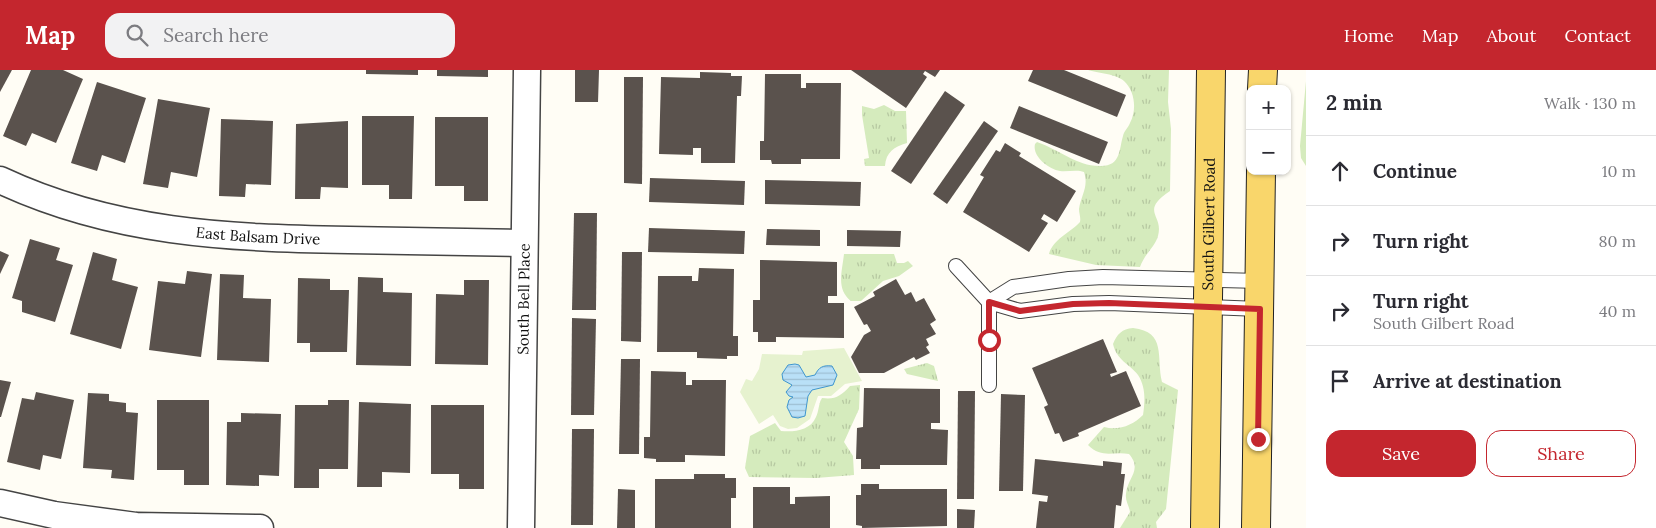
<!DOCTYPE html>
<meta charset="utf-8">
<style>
body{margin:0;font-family:Lora,serif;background:#f2f2f3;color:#2b2b33}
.controls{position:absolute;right:15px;top:15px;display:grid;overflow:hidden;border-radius:10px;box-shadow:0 1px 4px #0004}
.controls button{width:45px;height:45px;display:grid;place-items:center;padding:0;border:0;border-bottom:1px solid #e1e1e2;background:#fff;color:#2b2b33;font:25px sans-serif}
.stop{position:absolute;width:15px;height:15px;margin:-11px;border:4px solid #c4262e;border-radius:50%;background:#fff}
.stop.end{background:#c4262e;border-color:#fff;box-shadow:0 1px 5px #0008}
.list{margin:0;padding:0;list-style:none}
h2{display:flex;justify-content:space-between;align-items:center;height:65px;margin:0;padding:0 20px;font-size:21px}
h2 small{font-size:16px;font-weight:400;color:#7c7c81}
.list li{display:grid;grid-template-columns:32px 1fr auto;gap:15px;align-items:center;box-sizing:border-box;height:70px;padding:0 20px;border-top:1px solid #e1e1e2}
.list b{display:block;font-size:19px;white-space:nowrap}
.list p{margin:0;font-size:16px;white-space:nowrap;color:#7c7c81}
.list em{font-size:16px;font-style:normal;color:#7c7c81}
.actions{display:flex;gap:10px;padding:15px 20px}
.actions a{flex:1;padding:11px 0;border:1px solid #c4262e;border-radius:15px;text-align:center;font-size:18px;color:#c4262e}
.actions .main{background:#c4262e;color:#fff}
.icon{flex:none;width:28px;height:28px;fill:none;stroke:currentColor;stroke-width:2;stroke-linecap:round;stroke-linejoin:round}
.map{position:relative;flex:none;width:1306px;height:458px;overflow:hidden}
header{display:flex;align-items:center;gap:30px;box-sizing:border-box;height:70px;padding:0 25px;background:#c4262e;color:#fff}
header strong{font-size:24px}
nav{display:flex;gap:28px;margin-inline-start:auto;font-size:18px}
.search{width:350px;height:45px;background:#f2f2f3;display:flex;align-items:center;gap:12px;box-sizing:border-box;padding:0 18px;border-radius:15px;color:#7c7c81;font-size:19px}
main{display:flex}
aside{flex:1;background:#fff}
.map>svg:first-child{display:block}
.grass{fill:url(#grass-tufts)}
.park{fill:#d5ebbd}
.pitch{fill:#e6f2cf}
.water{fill:url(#water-rules);stroke:#3f96cf}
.building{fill:#5a524d}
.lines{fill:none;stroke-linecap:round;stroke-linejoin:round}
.service-casing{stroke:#444;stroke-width:16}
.minor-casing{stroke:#444;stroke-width:29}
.primary-casing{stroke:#222;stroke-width:30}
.service{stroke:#fff;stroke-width:14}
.minor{stroke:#fff;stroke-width:26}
.primary{stroke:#f9d66b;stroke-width:28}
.route{stroke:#c4262e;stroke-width:6}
.labels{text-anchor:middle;stroke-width:5;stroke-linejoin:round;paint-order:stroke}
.street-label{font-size:15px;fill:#111;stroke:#fff}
</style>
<header>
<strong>Map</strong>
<div class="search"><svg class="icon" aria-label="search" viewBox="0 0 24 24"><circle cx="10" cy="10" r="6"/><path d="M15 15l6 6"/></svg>Search here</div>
<nav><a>Home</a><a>Map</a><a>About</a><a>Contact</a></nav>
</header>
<main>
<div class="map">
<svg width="1306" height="458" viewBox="0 0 1306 458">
<defs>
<pattern id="grass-tufts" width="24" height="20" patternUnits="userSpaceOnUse" patternTransform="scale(1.25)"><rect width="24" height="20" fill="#d5ebbd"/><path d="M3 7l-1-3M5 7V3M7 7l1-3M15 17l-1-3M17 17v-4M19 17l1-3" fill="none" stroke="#b6c8a1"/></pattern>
<pattern id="water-rules" width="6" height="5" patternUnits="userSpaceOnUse" patternTransform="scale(1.25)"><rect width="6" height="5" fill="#b9e0f7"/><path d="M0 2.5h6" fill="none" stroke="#9ebfd3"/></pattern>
</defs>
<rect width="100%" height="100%" fill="#fffdf5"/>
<g class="grass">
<path d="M1088,0H1169L1168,32L1171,59L1170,121C1139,142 1164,144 1158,166C1155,177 1145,183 1140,197L1096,195L1049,184C1053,169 1070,163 1080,152C1081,147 1079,144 1079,139C1081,125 1089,117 1084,102C1077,99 1068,102 1060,101C1048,99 1032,86 1035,74L1037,72C1058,79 1078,97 1101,96C1121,96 1119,79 1123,66C1124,61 1128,58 1130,53C1137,40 1135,21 1124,11C1117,4 1097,3 1088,0Z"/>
<path d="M884,35L895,41H906L907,73C894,77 886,82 885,96H865L864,89L869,88L862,45V36L874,39Z"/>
<path d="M844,184H894L897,193H904L908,191L913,196L899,206L883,211L861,231H851C836,219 842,202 844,184Z"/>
<path d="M1133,258C1167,262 1156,287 1162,312L1178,320L1166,439L1156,452L1157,458H1120L1130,442C1129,435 1125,431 1126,424C1127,408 1143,400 1129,384C1113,381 1102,389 1088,375L1104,357C1119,361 1133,355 1143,345C1145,332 1146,317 1138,305C1129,293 1117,291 1113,274C1117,264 1122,259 1133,258Z"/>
<path d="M927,293L934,296L938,311L907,304L904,299Z"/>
<path d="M860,315L859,339L844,372L853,386L854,405L816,408L749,407L745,398L750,366L775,353L781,361C794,362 810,361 816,347C819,341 818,335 822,328C835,330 841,326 850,316Z"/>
</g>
<path class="park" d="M1306,11V96L1301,88L1300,76Z"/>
<path class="pitch" d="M844,278L862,311L845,314L831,326H818L810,349L797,358L788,359L780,356L773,345L759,354L740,322L746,309L752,311L759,299L762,284L802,285L803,281Z"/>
<path class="water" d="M795,294L799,295L806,307L815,305C819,297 823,295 832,296L837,305L833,315L812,320L808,326L805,346L798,348L792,347L787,337L789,330L793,327L789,326L786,322L792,315L783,310L782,304L788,295Z"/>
<g class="building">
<path d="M0,0H12L0,22Z"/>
<path d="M31,0H63L83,9L56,73L32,63L26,76L3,66Z"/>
<path d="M366,0H418V5L366,4Z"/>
<path d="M437,0H488V7L437,6Z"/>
<path d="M575,0H599L598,32H575Z"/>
<path d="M851,0H940L935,7L925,1L923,4L927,7L906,38Z"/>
<path d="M1033,0H1064L1126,25L1117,47L1028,11Z"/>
<path d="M700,2L731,3V6H742L741,26H737L735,93H701V78H693V85L659,84L661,7L700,8Z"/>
<path d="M765,4H801V18H806V13H841L840,89H801V94H772L771,90H760V71H764Z"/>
<path d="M624,7H643L642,114L624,113Z"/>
<path d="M97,12L146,28L125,93L102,85L97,101L71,93Z"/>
<path d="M945,21L965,35L911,114L891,101Z"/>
<path d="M158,29L210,38L197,107L171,102L168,118L143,114Z"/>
<path d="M1019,36L1108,72L1099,94L1010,58Z"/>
<path d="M362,46H414L412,129H389V115H362Z"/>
<path d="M435,47H488V131H464V116H435Z"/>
<path d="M221,49L273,51L271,115L246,114L245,127L219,126Z"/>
<path d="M348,51V118L321,117L320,129H295L296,54Z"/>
<path d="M984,51L998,61L947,134L933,124Z"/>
<path d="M1005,73L1021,83L1019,86L1076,121L1057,152L1044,144L1041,149L1048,153L1029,182L963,142L984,107L980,105L996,80L1000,82Z"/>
<path d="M650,108L745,111L744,135L649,132Z"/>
<path d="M765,110L861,112L860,136L765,134Z"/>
<path d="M574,143H597L596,240H572Z"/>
<path d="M649,158L745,161L744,184L648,182Z"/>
<path d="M767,159L820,160V176L766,175Z"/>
<path d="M847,160L901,161L900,177L847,176Z"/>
<path d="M30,169L60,178L56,190L73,195L55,252L22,242V231L12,228Z"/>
<path d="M0,181L9,185L0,204Z"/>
<path d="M93,182L117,189L112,210L138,217L121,279L70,264Z"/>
<path d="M622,182H642L641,272L621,271Z"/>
<path d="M760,190L837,192V226H828V233H844V268L776,267V272H758V262H753V230H760Z"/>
<path d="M699,198L734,199L733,266H738V286H727V289L697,288V282H657L658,206H692V211H698Z"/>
<path d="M187,201L212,204L201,287L149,280L158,211L185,214Z"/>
<path d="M220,204L244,205L243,228L271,229L269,292L217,290Z"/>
<path d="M358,207L383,208V222L412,223L411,296L356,295Z"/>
<path d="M298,208L330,209V220H349L347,282H310V273H297Z"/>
<path d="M896,209L905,225L911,222L916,232L924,228L936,250L930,254L936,264L926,269L929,275L926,277L930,283L916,290L914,287L884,303H859L851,287L864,265L871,261L867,254L864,255L854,237L875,226L873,222Z"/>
<path d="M464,210H489L488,295L435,294L436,224L464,225Z"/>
<path d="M572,248L596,249L594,345H571Z"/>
<path d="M1103,269L1117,302L1110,304L1111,307L1126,301L1141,336L1078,363L1079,366L1063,372L1059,363L1055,364L1044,337L1048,335L1032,298Z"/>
<path d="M621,289H640L639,384H619Z"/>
<path d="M651,301L686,302V315H692V310H726L725,386L685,385V392H656V389L644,388V367H650Z"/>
<path d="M0,310L11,312L1,347H0Z"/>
<path d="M864,318L940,319V353H931V359L948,360L947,395H880V399H861V389H856L857,358L863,357Z"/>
<path d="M958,321H975L974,429H957Z"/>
<path d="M36,322L74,330L61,389L43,385L40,400L7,392L22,328L34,330Z"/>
<path d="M88,323L109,324V331L126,333V342L138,343L134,410L111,408L112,400L83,398Z"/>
<path d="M1001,324L1025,325L1023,421H999Z"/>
<path d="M157,330H209V415H184V400H157Z"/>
<path d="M328,330H349L348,399H319V418H294L295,335H328Z"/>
<path d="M359,332L411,334L410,403L382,402V417H357Z"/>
<path d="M431,335H484V419H459V404H431Z"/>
<path d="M241,343L281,344L279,406L259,405V416L226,415L227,352H241Z"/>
<path d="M572,359H594L593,455H571Z"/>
<path d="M1035,389L1103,396V391L1122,393L1121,404H1125L1121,436L1116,435L1114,458H1036L1039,431L1047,432L1048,426L1032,424Z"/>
<path d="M694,404H725V408H736V428H731V458H655V409H694Z"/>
<path d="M861,414H879V419H947V456L862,458V456L856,455V425H861Z"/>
<path d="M753,417H790V434H795V427L830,426V458H753Z"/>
<path d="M618,419L635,420V458H617Z"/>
<path d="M957,439L975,440L974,458H957Z"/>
</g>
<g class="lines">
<g class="service-casing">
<g id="service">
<path d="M956,196L989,232L1020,241L1073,234L1109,233L1259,239"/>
<path d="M989,232L1013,217L1069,209L1103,207L1260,211"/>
<path d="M989,315V232"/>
</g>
</g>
<g class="minor-casing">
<g id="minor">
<path id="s1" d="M0,110C113,163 227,168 349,170C407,171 466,172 524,173"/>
<path d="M0,433L54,445L136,456L260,458"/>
<path id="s2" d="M521,458L527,0"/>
</g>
</g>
<g class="primary-casing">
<g id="primary">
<path d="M1262,19L1263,0"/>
<path id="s3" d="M1205,458L1211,0"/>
<path d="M1256,458L1261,101"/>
</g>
</g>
<use href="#service" class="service"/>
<use href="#minor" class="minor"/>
<use href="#primary" class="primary"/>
</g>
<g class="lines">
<path class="route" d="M989,270V232L1020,241L1073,234L1109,233L1260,239L1258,369"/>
</g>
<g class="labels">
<g class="street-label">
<text dy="5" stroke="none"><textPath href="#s3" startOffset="304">South Gilbert Road</textPath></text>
<text dy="5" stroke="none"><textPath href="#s1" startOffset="266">East Balsam Drive</textPath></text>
<text dy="5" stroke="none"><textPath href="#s2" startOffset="229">South Bell Place</textPath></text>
</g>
</g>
</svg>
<div class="controls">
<button>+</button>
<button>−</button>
</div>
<div class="stop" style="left:989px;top:270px"></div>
<div class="stop end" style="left:1258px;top:369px"></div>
</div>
<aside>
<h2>2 min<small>Walk · 130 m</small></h2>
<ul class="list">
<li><svg class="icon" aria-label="ahead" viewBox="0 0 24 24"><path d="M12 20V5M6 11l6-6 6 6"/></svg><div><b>Continue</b></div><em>10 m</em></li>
<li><svg class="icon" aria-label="right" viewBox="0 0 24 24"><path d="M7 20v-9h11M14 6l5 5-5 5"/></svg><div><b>Turn right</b></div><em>80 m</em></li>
<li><svg class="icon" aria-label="right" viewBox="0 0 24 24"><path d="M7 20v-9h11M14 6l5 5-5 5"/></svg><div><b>Turn right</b><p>South Gilbert Road</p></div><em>40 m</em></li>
<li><svg class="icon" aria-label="arrive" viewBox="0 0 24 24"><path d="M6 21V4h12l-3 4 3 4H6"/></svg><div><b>Arrive at destination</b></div></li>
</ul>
<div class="actions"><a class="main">Save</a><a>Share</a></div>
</aside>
</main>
